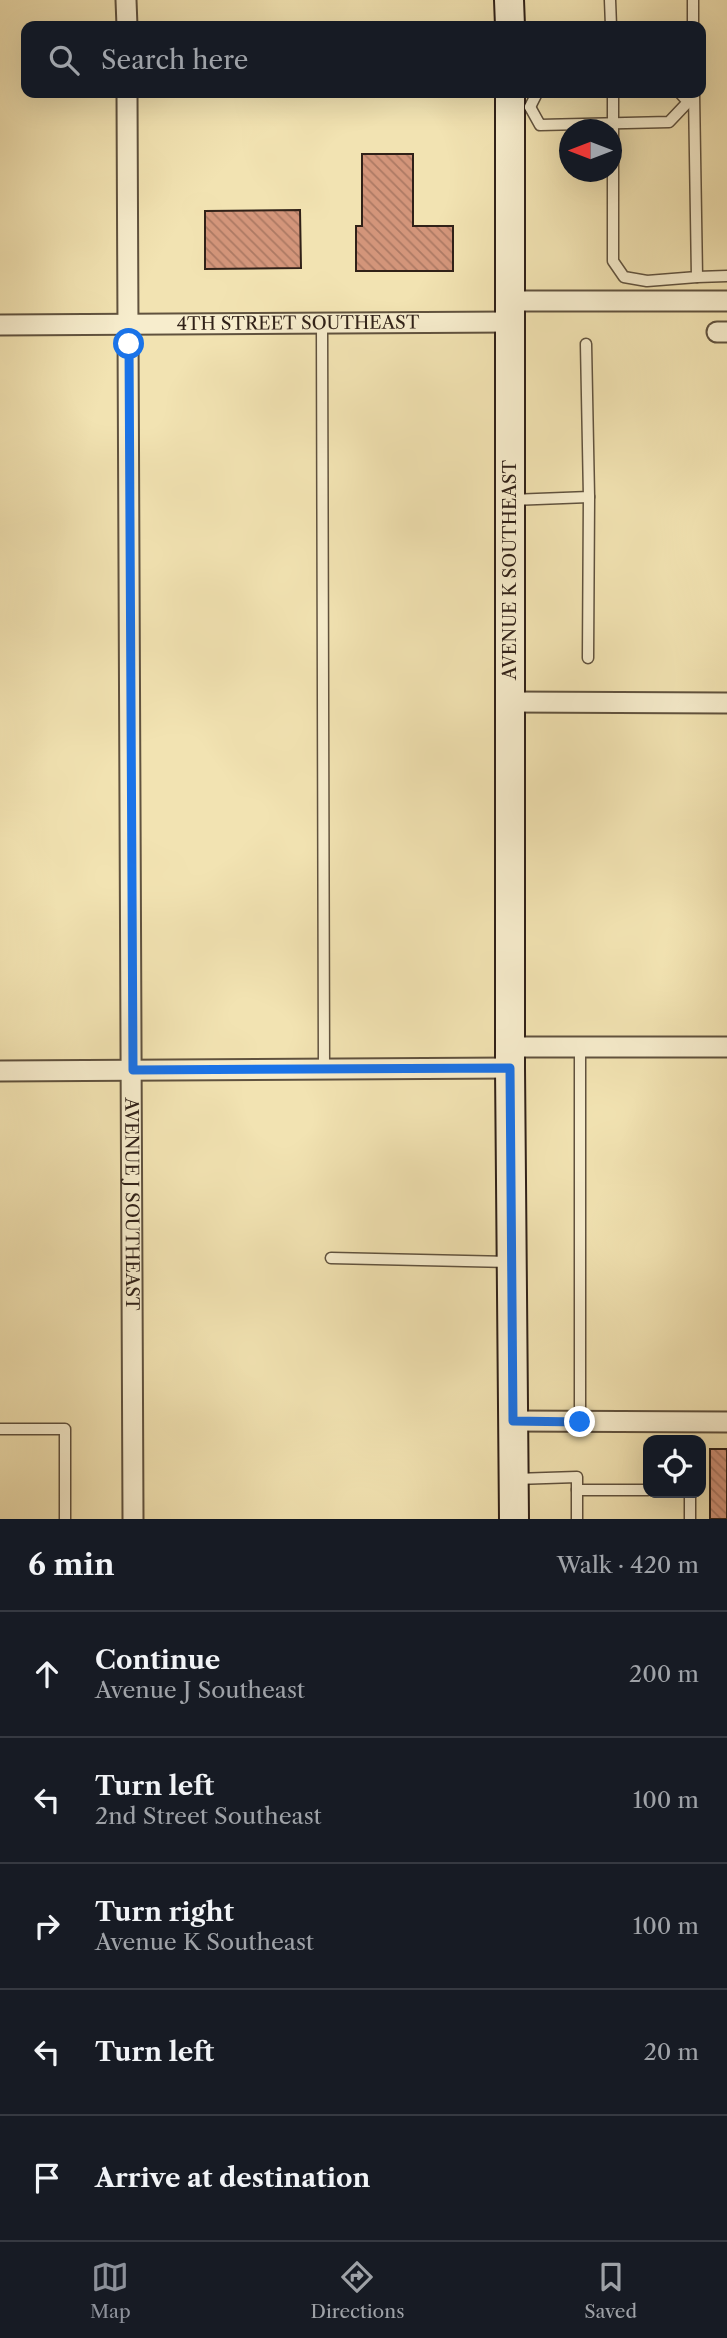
<!DOCTYPE html>
<meta charset="utf-8">
<style>
body{margin:0;font-family:"Libre Caslon Text",serif;background:#20242c;color:#f1f3f6}
.controls{position:absolute;right:21px;bottom:21px;display:grid;overflow:hidden;border-radius:14px;box-shadow:0 7px 28px #0002}
.controls button{width:63px;height:63px;display:grid;place-items:center;padding:0;border:0;border-bottom:2px solid #363941;background:#171b24;color:#f1f3f6;font:35px sans-serif}
.compass{position:absolute;left:559px;top:119px;width:63px;height:63px;border-radius:50%;background:#171b24;box-shadow:0 7px 28px #0002;rotate:270deg}
.stop{position:absolute;width:21px;height:21px;margin:-16px;border:5px solid #1a73e8;border-radius:50%;background:#fff}
.stop.end{background:#1a73e8;border-color:#fff;box-shadow:0 2px 7px #0008}
.list{margin:0;padding:0;list-style:none}
h2{display:flex;justify-content:space-between;align-items:center;height:91px;margin:0;padding:0 28px;font-size:30px}
h2 small{font-size:23px;font-weight:400;color:#9ea1a6}
.list li{display:grid;grid-template-columns:46px 1fr auto;gap:21px;align-items:center;box-sizing:border-box;height:126px;padding:0 28px;border-top:2px solid #363941}
.list b{display:block;font-size:26px;white-space:nowrap}
.list p{margin:0;font-size:23px;white-space:nowrap;color:#9ea1a6}
.list em{font-size:23px;font-style:normal;color:#9ea1a6}
.icon{flex:none;width:38px;height:38px;fill:none;stroke:currentColor;stroke-width:2;stroke-linecap:round;stroke-linejoin:round}
.map{position:relative;flex:none;width:727px;height:1519px;overflow:hidden}
.search{position:absolute;background:#171b24;box-shadow:0 7px 28px #0002;left:21px;right:21px;top:21px;height:77px;display:flex;align-items:center;gap:18px;box-sizing:border-box;padding:0 24px;border-radius:14px;color:#9ea1a6;font-size:26px}
.sheet{height:721px;background:#171b24}
nav{display:flex;justify-content:space-around;align-items:center;box-sizing:border-box;height:98px;border-top:2px solid #363941;background:#171b24;font-size:19px;color:#9ea1a6}
nav a{display:grid;justify-items:center;gap:4px}
nav .on{color:#8c9099}
.map>svg:first-child{display:block}
.building{fill:url(#building-back-hatch);stroke:#302118;stroke-width:2}
.lines{fill:none;stroke-linecap:round;stroke-linejoin:round}
.lane-casing{stroke:#60523e;stroke-width:13}
.street-casing{stroke:#60523e;stroke-width:23}
.secondary-casing{stroke:#302118;stroke-width:32}
.lane{stroke:#f7edcd;stroke-width:10}
.street{stroke:#f7edcd;stroke-width:19}
.secondary{stroke:#f7edcd;stroke-width:28}
.route{stroke:#1a73e8;stroke-width:9}
.labels{text-anchor:middle;stroke-width:5;stroke-linejoin:round;paint-order:stroke}
.street-label{font-size:18px;fill:#302118;stroke:#f7edcd}
</style>
<div class="map">
<svg width="727" height="1519" viewBox="0 0 727 1519">
<defs>
<pattern id="building-back-hatch" width="6" height="6" patternUnits="userSpaceOnUse" patternTransform="scale(1.75)"><rect width="6" height="6" fill="#d3957a"/><path d="M-1 5l2 2M0 0l6 6M5-1l2 2" fill="none" stroke="#ac7963"/></pattern>
</defs>
<rect width="100%" height="100%" fill="#f2e3b2"/>
<filter id="stains"><feTurbulence type="fractalNoise" baseFrequency=".00286" numOctaves="4"/><feColorMatrix values="0 0 0 0 .2 0 0 0 0 .09 0 0 0 0 .02 0 0 0 .5 -.17"/></filter>
<radialGradient id="worn" r=".72"><stop offset=".6" stop-color="#630" stop-opacity="0"/><stop offset="1" stop-color="#630" stop-opacity=".3"/></radialGradient>
<g class="building">
<path d="M362,154H413V226H453V271H356V226H362Z"/>
<path d="M300,210L301,268L205,269V211Z"/>
<rect x="710" y="1449" width="17" height="70"/>
</g>
<g class="lines">
<g class="lane-casing">
<g id="lane">
<path d="M610,0L611,26"/>
<path d="M693,0V26"/>
<path d="M613,93V261L624,277L647,281L697,277L694,93"/>
<path d="M530,107L540,125L669,122L688,102L680,93"/>
<path d="M530,107L537,93"/>
<path d="M697,277L727,276"/>
<path d="M322,324L324,1068"/>
<path d="M511,500L589,497L586,344"/>
<path d="M588,658L589,497"/>
<path d="M580,1047V1422"/>
<path d="M331,1258L511,1262"/>
<path d="M0,1429H65V1519"/>
<path d="M515,1479L577,1477V1519"/>
<path d="M577,1490H648"/>
<path d="M690,1519V1493"/>
</g>
</g>
<g class="street-casing">
<g id="street">
<path d="M126,0L127,26"/>
<path id="s1" d="M127,93L133,1519"/>
<path d="M510,301H727"/>
<path id="s2" d="M0,325L511,322"/>
<path d="M717,332H727"/>
<path d="M510,702L727,703"/>
<path d="M510,1047H727"/>
<path d="M0,1071L510,1068"/>
<path d="M513,1421L727,1422"/>
</g>
</g>
<g class="secondary-casing">
<g id="secondary">
<path d="M509,0L510,26"/>
<path d="M510,93V1068L514,1519"/>
</g>
</g>
<use href="#lane" class="lane"/>
<use href="#street" class="street"/>
<use href="#secondary" class="secondary"/>
</g>
<g class="lines">
<path class="route" d="M129,344L133,1070L510,1068L513,1421L580,1422"/>
</g>
<g class="labels">
<g class="street-label">
<text dy="6" stroke="none"><textPath href="#s2" startOffset="298">4TH STREET SOUTHEAST</textPath></text>
<text transform="translate(510 570) rotate(-90)" y="6">AVENUE K SOUTHEAST</text>
<text dy="6" stroke="none"><textPath href="#s1" startOffset="1111">AVENUE J SOUTHEAST</textPath></text>
</g>
</g>
<rect width="100%" height="100%" filter="url(#stains)"/>
<rect width="100%" height="100%" fill="url(#worn)"/>
</svg>
<div class="controls">
<button><svg class="icon" aria-label="locate" viewBox="0 0 24 24"><circle cx="12" cy="12" r="6"/><path d="M12 2v4M12 18v4M2 12h4M18 12h4"/></svg></button>
</div>
<svg class="compass" viewBox="-18 -18 36 36"><path d="M0-13l5 13h-10z" fill="#e53935"/><path d="M0 13l5-13h-10z" fill="#9ea1a6"/></svg>
<div class="stop" style="left:129px;top:344px"></div>
<div class="stop end" style="left:580px;top:1422px"></div>
<div class="search"><svg class="icon" aria-label="search" viewBox="0 0 24 24"><circle cx="10" cy="10" r="6"/><path d="M15 15l6 6"/></svg>Search here</div>
</div>
<section class="sheet">
<h2>6 min<small>Walk · 420 m</small></h2>
<ul class="list">
<li><svg class="icon" aria-label="ahead" viewBox="0 0 24 24"><path d="M12 20V5M6 11l6-6 6 6"/></svg><div><b>Continue</b><p>Avenue J Southeast</p></div><em>200 m</em></li>
<li><svg class="icon" aria-label="left" viewBox="0 0 24 24"><path d="M17 20v-9H6M10 6l-5 5 5 5"/></svg><div><b>Turn left</b><p>2nd Street Southeast</p></div><em>100 m</em></li>
<li><svg class="icon" aria-label="right" viewBox="0 0 24 24"><path d="M7 20v-9h11M14 6l5 5-5 5"/></svg><div><b>Turn right</b><p>Avenue K Southeast</p></div><em>100 m</em></li>
<li><svg class="icon" aria-label="left" viewBox="0 0 24 24"><path d="M17 20v-9H6M10 6l-5 5 5 5"/></svg><div><b>Turn left</b></div><em>20 m</em></li>
<li><svg class="icon" aria-label="arrive" viewBox="0 0 24 24"><path d="M6 21V4h12l-3 4 3 4H6"/></svg><div><b>Arrive at destination</b></div></li>
</ul>
</section>
<nav>
<a class="on"><svg class="icon" aria-label="map" viewBox="0 0 24 24"><path d="M3 6l6-2 6 2 6-2v14l-6 2-6-2-6 2zM9 4v14M15 6v14"/></svg>Map</a>
<a><svg class="icon" aria-label="directions" viewBox="0 0 24 24"><path d="M12 3l9 9-9 9-9-9zM9 14v-3h6M13 9l2 2-2 2"/></svg>Directions</a>
<a><svg class="icon" aria-label="saved" viewBox="0 0 24 24"><path d="M7 4h10v16l-5-4-5 4z"/></svg>Saved</a>
</nav>
